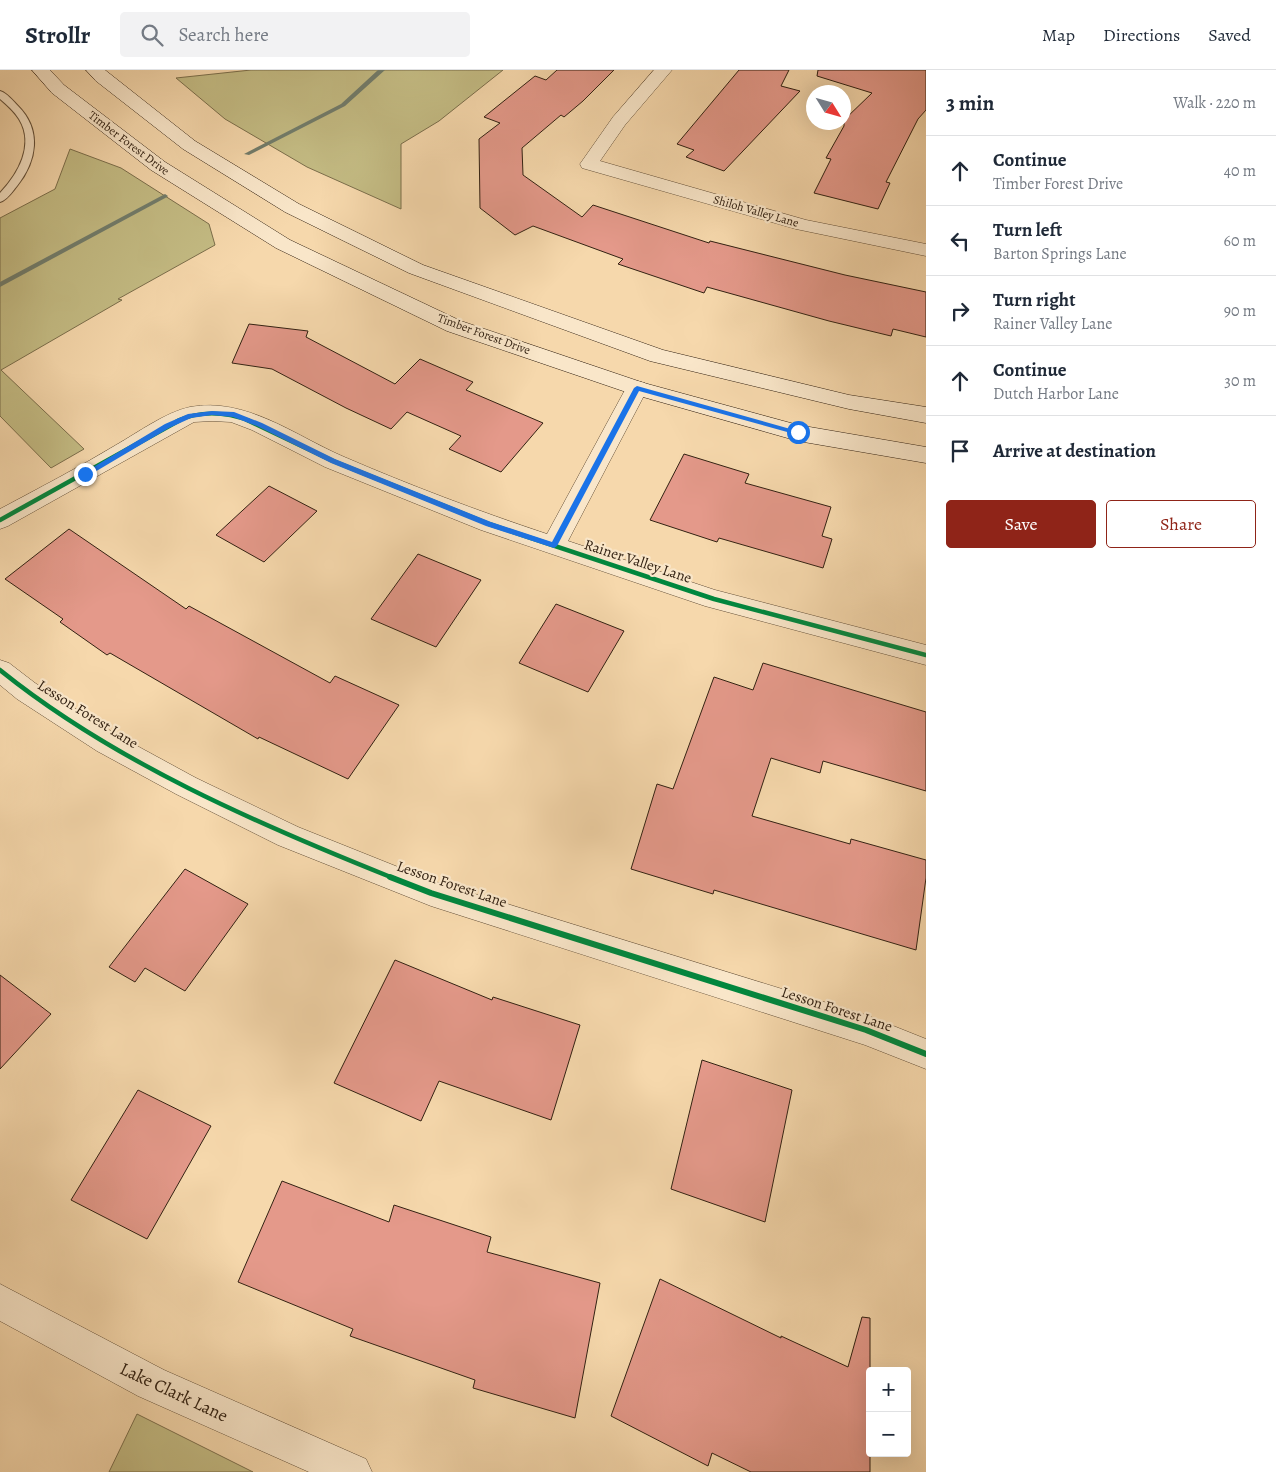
<!DOCTYPE html>
<meta charset="utf-8">
<style>
body{margin:0;font-family:Alegreya,serif;background:#f2f2f3;color:#1f2937}
.controls{position:absolute;right:15px;bottom:15px;display:grid;overflow:hidden;border-radius:5px;box-shadow:0 5px 20px #0002}
.controls button{width:45px;height:45px;display:grid;place-items:center;padding:0;border:0;border-bottom:1px solid #e0e1e3;background:#fff;color:#1f2937;font:25px sans-serif}
.compass{position:absolute;left:806px;top:15px;width:45px;height:45px;border-radius:50%;background:#fff;box-shadow:0 5px 20px #0002;rotate:127deg}
.stop{position:absolute;width:15px;height:15px;margin:-11px;border:4px solid #1a73e8;border-radius:50%;background:#fff}
.stop.end{background:#1a73e8;border-color:#fff;box-shadow:0 1px 5px #0008}
.list{margin:0;padding:0;list-style:none}
h2{display:flex;justify-content:space-between;align-items:center;height:65px;margin:0;padding:0 20px;font-size:21px}
h2 small{font-size:16px;font-weight:400;color:#747a83}
.list li{display:grid;grid-template-columns:32px 1fr auto;gap:15px;align-items:center;box-sizing:border-box;height:70px;padding:0 20px;border-top:1px solid #e0e1e3}
.list b{display:block;font-size:19px;white-space:nowrap}
.list p{margin:0;font-size:16px;white-space:nowrap;color:#747a83}
.list em{font-size:16px;font-style:normal;color:#747a83}
.actions{display:flex;gap:10px;padding:15px 20px}
.actions a{flex:1;padding:11px 0;border:1px solid #8f2418;border-radius:5px;text-align:center;font-size:18px;color:#8f2418}
.actions .main{background:#8f2418;color:#fff}
.icon{flex:none;width:28px;height:28px;fill:none;stroke:currentColor;stroke-width:2;stroke-linecap:round;stroke-linejoin:round}
.map{position:relative;flex:none;width:926px;height:1402px;overflow:hidden}
header{display:flex;align-items:center;gap:30px;box-sizing:border-box;height:70px;padding:0 25px;background:#fff;border-bottom:1px solid #e0e1e3}
header strong{font-size:24px}
nav{display:flex;gap:28px;margin-inline-start:auto;font-size:18px}
.search{width:350px;height:45px;background:#f2f2f3;display:flex;align-items:center;gap:12px;box-sizing:border-box;padding:0 18px;border-radius:5px;color:#747a83;font-size:19px}
main{display:flex}
aside{flex:1;background:#fff}
.map>svg:first-child{display:block}
.green{fill:#c4bc84;stroke:#7b6e4b}
.lines{fill:none;stroke-linecap:round;stroke-linejoin:round}
.stream{fill:#727d6c;fill-rule:evenodd}
.building{fill:#e4998a;stroke:#322112}
.service-casing{stroke:#634f38;stroke-width:2}
.minor-casing{stroke:#634f38;stroke-width:1}
.secondary-casing{stroke:#322112;stroke-width:1}
.service{fill:#f9e6c9;fill-rule:evenodd}
.minor{fill:#f9e6c9;fill-rule:evenodd}
.secondary{fill:#f9e6c9;fill-rule:evenodd}
.cycleway-far2-casing{stroke:#f9e6c9;stroke-width:6}
.cycleway-far1-casing{stroke:#f9e6c9;stroke-width:8}
.cycleway-casing{stroke:#f9e6c9;stroke-width:9}
.cycleway-far2{stroke:#00873e;stroke-width:4}
.cycleway-far1{stroke:#00873e;stroke-width:4.5}
.cycleway{stroke:#00873e;stroke-width:6}
.route{fill:#1a73e8}
.labels{text-anchor:middle;stroke-width:4.5;stroke-linejoin:round;paint-order:stroke}
.far-street-label{font-size:12px;fill:#322112;stroke:#f9e6c9}
.street-label{font-size:15px;fill:#322112;stroke:#f9e6c9}
.near-street-label{font-size:18px;fill:#322112;stroke:#f9e6c9}
</style>
<header>
<strong>Strollr</strong>
<div class="search"><svg class="icon" aria-label="search" viewBox="0 0 24 24"><circle cx="10" cy="10" r="6"/><path d="M15 15l6 6"/></svg>Search here</div>
<nav><a>Map</a><a>Directions</a><a>Saved</a></nav>
</header>
<main>
<div class="map">
<svg width="926" height="1402" viewBox="0 0 926 1402">
<rect width="100%" height="100%" fill="#f6d8ac"/>
<filter id="stains"><feTurbulence type="fractalNoise" baseFrequency=".004" numOctaves="4"/><feColorMatrix values="0 0 0 0 .2 0 0 0 0 .09 0 0 0 0 .02 0 0 0 .5 -.17"/></filter>
<radialGradient id="worn" r=".72"><stop offset=".6" stop-color="#630" stop-opacity="0"/><stop offset="1" stop-color="#630" stop-opacity=".3"/></radialGradient>
<g class="green">
<path d="M251,0H503L439,51L401,74V139L307,97L225,49L176,8Z"/>
<path d="M70,79L121,98L209,154L215,175L118,229L122,230L1,300L84,379L51,398L0,346V148L55,119Z"/>
<path d="M137,1344L253,1402H109Z"/>
</g>
<g class="lines">
<g class="stream">
<path d="M378,0H385L345,36L249,85L244,84L341,34Z"/>
<path d="M165,124L168,126L167,127L0,217V212Z"/>
</g>
</g>
<g class="building">
<path d="M557,0H614L583,31L564,47L561,45L522,78L523,105L582,147L593,135L709,173L710,171L845,205L926,222V267L893,259L891,266L829,251L707,217L704,223L618,194L623,189L533,156L515,165L480,138L479,69L500,53L484,47L535,6L546,10Z"/>
<path d="M739,0H789L781,16L800,21L724,101L686,87L694,80L677,74Z"/>
<path d="M818,0H926V40L918,49L886,112L890,113L878,139L814,123L831,89L826,88L844,56V50L872,23L817,6Z"/>
<path d="M249,254L308,261L306,267L395,314L420,289L473,312L466,320L543,353L501,402L449,379L461,366L407,342L391,359L346,338L272,299L232,293Z"/>
<path d="M684,384L749,404L745,413L831,437L822,466L832,469L823,498L719,468L717,472L650,450Z"/>
<path d="M269,416L317,441L264,492L216,465Z"/>
<path d="M69,459L186,539L189,536L330,613L335,606L399,635L348,709L259,667L258,669L110,583L107,585L60,552L63,549L5,509Z"/>
<path d="M418,484L481,510L436,577L371,549Z"/>
<path d="M556,534L624,561L588,622L519,593Z"/>
<path d="M763,593L926,642V721L823,691L820,703L771,688L752,746L850,774L851,769L926,790V808L916,880L714,820L713,824L631,799L657,714L673,719L714,607L753,620Z"/>
<path d="M185,799L248,834L185,921L145,898L135,912L109,897Z"/>
<path d="M395,890L492,930L493,927L580,955L551,1050L439,1011L421,1051L334,1013Z"/>
<path d="M0,905L51,944L0,999Z"/>
<path d="M702,990L792,1020L765,1152L671,1119Z"/>
<path d="M138,1020L211,1056L147,1169L71,1130Z"/>
<path d="M282,1111L389,1152L394,1135L491,1167L487,1182L600,1213L575,1348L473,1318L475,1310L350,1266L353,1259L238,1212Z"/>
<path d="M660,1209L781,1268V1266L848,1297L862,1247L870,1248V1402H751L712,1383L708,1396L611,1346Z"/>
</g>
<g class="lines">
<g class="service-casing">
<path id="service" d="M0,21C7,23 13,31 18,36C42,60 37,91 17,116C12,122 7,130 0,132V123C18,104 35,75 19,49C14,41 7,35 0,29Z"/>
</g>
<g class="minor-casing">
<g id="minor">
<path d="M654,0H672L625,55L600,91L806,150L926,174V186L796,159L582,98L580,94L613,47Z"/>
<path d="M637,311L645,313L648,318L568,471L715,520L926,575V595L705,536L481,460L325,397L252,360L231,352L212,351L194,352L8,456L0,459V439C39,418 78,398 116,375C137,363 166,342 190,337C246,327 294,365 342,386C409,415 478,441 547,464L626,318L629,313Z"/>
<path d="M0,590L9,593L35,613L117,665L196,708L298,757L433,811L866,945L926,969V999L865,975L431,836L278,775L176,724L97,681L17,629L0,615Z"/>
<path d="M0,1214L164,1300L366,1389L372,1402H309L138,1326L0,1251Z"/>
</g>
</g>
<g class="secondary-casing">
<g id="secondary">
<path d="M32,0H50L64,15L165,92L290,170L461,251L644,313L798,355L926,377V393L798,371L629,323L447,261L276,178L151,100L52,23Z"/>
<path d="M86,0H105L195,71L299,134L423,195L663,280L849,325L926,337V353L849,339L650,291L409,203L285,142L183,79L96,11Z"/>
</g>
</g>
<use href="#service" class="service"/>
<use href="#minor" class="minor"/>
<use href="#secondary" class="secondary"/>
<g class="cycleway-far2-casing">
<path id="cycleway-far2" d="M177,351C201,340 226,342 250,351"/>
</g>
<g class="cycleway-far1-casing">
<g id="cycleway-far1">
<path d="M247,350L333,391L489,454L714,529L926,585"/>
<path d="M0,450L180,350"/>
<path d="M0,600C114,692 258,754 393,808"/>
</g>
</g>
<g class="cycleway-casing">
<path id="cycleway" d="M390,807L431,823L866,960L926,984"/>
</g>
<use href="#cycleway-far2" class="cycleway-far2"/>
<use href="#cycleway-far1" class="cycleway-far1"/>
<use href="#cycleway" class="cycleway"/>
</g>
<path class="route" d="M637,316L801,362L798,365L639,321L557,476L554,478L486,456L331,393L257,356L233,347L212,345L191,348L169,358L88,406L82,404L165,354L188,344L212,341L234,342L262,353L335,389L491,452L552,472L634,318Z"/>
<g class="labels">
<g class="far-street-label">
<text transform="translate(129 73) rotate(37)" y="4">Timber Forest Drive</text>
<text transform="translate(756 141) rotate(16)" y="4">Shiloh Valley Lane</text>
<text transform="translate(484 264) rotate(20)" y="4">Timber Forest Drive</text>
</g>
<g class="street-label">
<text transform="translate(638 491) rotate(18)" y="5">Rainer Valley Lane</text>
<text transform="translate(88 644) rotate(32)" y="5">Lesson Forest Lane</text>
<text transform="translate(452 814) rotate(19)" y="5">Lesson Forest Lane</text>
<text transform="translate(837 939) rotate(18)" y="5">Lesson Forest Lane</text>
</g>
<g class="near-street-label">
<text transform="translate(174 1322) rotate(25)" y="6">Lake Clark Lane</text>
</g>
</g>
<rect width="100%" height="100%" filter="url(#stains)"/>
<rect width="100%" height="100%" fill="url(#worn)"/>
</svg>
<div class="controls">
<button>+</button>
<button>−</button>
</div>
<svg class="compass" viewBox="-18 -18 36 36"><path d="M0-13l5 13h-10z" fill="#e53935"/><path d="M0 13l5-13h-10z" fill="#747a83"/></svg>
<div class="stop" style="left:798px;top:362px"></div>
<div class="stop end" style="left:85px;top:404px"></div>
</div>
<aside>
<h2>3 min<small>Walk · 220 m</small></h2>
<ul class="list">
<li><svg class="icon" aria-label="ahead" viewBox="0 0 24 24"><path d="M12 20V5M6 11l6-6 6 6"/></svg><div><b>Continue</b><p>Timber Forest Drive</p></div><em>40 m</em></li>
<li><svg class="icon" aria-label="left" viewBox="0 0 24 24"><path d="M17 20v-9H6M10 6l-5 5 5 5"/></svg><div><b>Turn left</b><p>Barton Springs Lane</p></div><em>60 m</em></li>
<li><svg class="icon" aria-label="right" viewBox="0 0 24 24"><path d="M7 20v-9h11M14 6l5 5-5 5"/></svg><div><b>Turn right</b><p>Rainer Valley Lane</p></div><em>90 m</em></li>
<li><svg class="icon" aria-label="ahead" viewBox="0 0 24 24"><path d="M12 20V5M6 11l6-6 6 6"/></svg><div><b>Continue</b><p>Dutch Harbor Lane</p></div><em>30 m</em></li>
<li><svg class="icon" aria-label="arrive" viewBox="0 0 24 24"><path d="M6 21V4h12l-3 4 3 4H6"/></svg><div><b>Arrive at destination</b></div></li>
</ul>
<div class="actions"><a class="main">Save</a><a>Share</a></div>
</aside>
</main>
